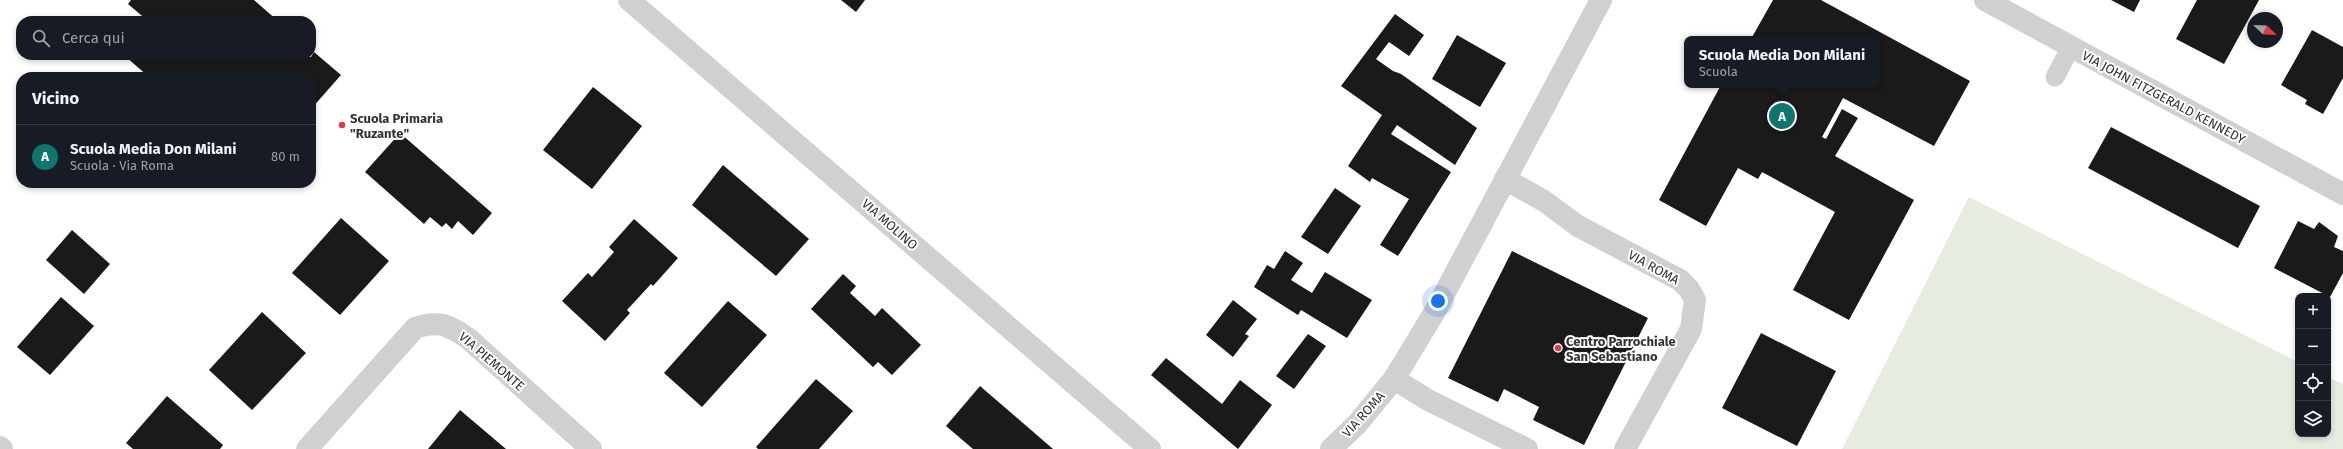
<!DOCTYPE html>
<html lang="it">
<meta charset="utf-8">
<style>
body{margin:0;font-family:"Fira Sans",sans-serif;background:#242831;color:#f1f3f6}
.controls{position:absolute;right:12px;bottom:12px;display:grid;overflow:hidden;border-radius:8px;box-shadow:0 2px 6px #0003}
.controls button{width:36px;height:36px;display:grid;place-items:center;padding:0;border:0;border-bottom:1px solid #363941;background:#171b24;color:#f1f3f6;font:20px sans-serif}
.compass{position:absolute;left:2247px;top:12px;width:36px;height:36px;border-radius:50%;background:#171b24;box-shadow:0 2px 6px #0003;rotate:113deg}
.you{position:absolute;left:1438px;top:301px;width:14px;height:14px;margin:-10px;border:3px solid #fff;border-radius:50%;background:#1a73e8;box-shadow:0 0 0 6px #1a73e833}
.badge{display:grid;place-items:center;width:26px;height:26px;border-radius:50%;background:#0f766e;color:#fff;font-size:13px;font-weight:700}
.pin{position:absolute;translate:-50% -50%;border:2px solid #fff;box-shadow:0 1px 4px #0006}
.popup{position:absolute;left:1684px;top:36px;width:196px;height:52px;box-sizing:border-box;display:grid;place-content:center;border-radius:8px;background:#171b24;filter:drop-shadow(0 1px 3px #0005);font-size:13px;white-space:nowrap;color:#9ea1a6}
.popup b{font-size:15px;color:#f1f3f6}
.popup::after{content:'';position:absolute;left:50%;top:100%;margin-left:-8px;border:8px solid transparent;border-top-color:#171b24}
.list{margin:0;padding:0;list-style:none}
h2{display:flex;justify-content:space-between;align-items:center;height:52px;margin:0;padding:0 16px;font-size:17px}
h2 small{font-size:13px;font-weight:400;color:#9ea1a6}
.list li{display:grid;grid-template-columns:26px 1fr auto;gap:12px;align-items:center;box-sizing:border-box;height:64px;padding:0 16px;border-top:1px solid #363941}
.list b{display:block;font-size:15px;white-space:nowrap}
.list p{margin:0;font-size:13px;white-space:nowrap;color:#9ea1a6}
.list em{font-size:13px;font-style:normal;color:#9ea1a6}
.icon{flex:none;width:22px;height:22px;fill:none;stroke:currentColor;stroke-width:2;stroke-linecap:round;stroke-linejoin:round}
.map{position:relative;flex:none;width:2343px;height:449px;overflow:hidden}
.search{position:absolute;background:#171b24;box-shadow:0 2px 6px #0003;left:16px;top:16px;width:300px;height:44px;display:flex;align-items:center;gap:10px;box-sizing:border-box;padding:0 14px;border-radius:16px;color:#9ea1a6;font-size:15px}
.panel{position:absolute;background:#171b24;box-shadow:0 2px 6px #0003;left:16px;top:72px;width:300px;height:116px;border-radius:16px}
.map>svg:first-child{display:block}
.park{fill:#e6ecdf}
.building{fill:#1a1a1a}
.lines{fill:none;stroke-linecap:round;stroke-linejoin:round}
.service{stroke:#d0d0d0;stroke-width:19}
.minor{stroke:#d0d0d0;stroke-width:22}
.tertiary{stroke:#d0d0d0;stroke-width:22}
.poi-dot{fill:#e63946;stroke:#fff;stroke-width:1.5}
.labels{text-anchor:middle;stroke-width:4;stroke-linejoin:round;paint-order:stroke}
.street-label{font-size:13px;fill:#333;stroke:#fff}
.poi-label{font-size:13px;font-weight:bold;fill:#333;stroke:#fff;text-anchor:start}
</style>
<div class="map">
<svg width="2343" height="449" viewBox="0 0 2343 449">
<rect width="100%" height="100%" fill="#fff"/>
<path class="park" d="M1969,197L2298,362V434H2328V377L2343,384V449H1842Z"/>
<g class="building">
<path d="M131,0H254L278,21H148L128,4Z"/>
<path d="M841,0H865L856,12Z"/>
<path d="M1773,0H1821L1970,81L1934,146L1843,98L1822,137L1826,139L1842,109L1858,118L1835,156L1914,200L1849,320L1793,290L1835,212L1762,172L1758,179L1738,168L1706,226L1659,200L1721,85H1877V39H1751Z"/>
<path d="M2111,0H2140L2134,12Z"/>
<path d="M2197,0H2259L2224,64L2176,39Z"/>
<path d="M1395,14L1424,35L1409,56L1389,42L1376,59L1393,71L1401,74L1477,128L1455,165L1397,125L1391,134L1451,172L1398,256L1380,245L1409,199L1372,178L1370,182L1348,166L1382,115L1341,86Z"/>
<path d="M2312,30L2343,47V78L2323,114L2305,104L2307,100L2281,85Z"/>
<path d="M1457,35L1506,63L1480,107L1432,79Z"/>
<path d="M314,52L341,75L311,109V77H149L126,57L128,55L311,57Z"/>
<path d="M593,87L642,126L592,189L543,150Z"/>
<path d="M2111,127L2260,206L2238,248L2088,168Z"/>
<path d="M400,133L492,213L473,235L458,221L452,229L446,223L442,227L430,217L424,224L365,172Z"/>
<path d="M723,165L809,239L776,276L692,205Z"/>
<path d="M1335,188L1361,206L1328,254L1301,237Z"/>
<path d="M341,218L389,261L340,315L292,273Z"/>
<path d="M634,219L678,258L653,286L651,284L627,310L630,313L605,341L562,301L588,273L592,277L614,252L609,247Z"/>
<path d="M2298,221L2314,229L2319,222L2338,236L2334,247L2343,251V273L2330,297L2274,268Z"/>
<path d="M72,230L110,264L84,294L46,260Z"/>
<path d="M1285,251L1303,263L1291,280L1312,293L1325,272L1372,300L1347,338L1301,310L1298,315L1254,287L1267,265L1274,269Z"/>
<path d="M1512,251L1648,318L1584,445L1533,420L1539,407L1504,389L1498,402L1448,378Z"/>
<path d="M843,274L856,286L850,293L875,316L882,308L921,345L892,375L878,362L873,367L811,309Z"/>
<path d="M61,297L94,326L50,375L17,347Z"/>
<path d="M1233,300L1257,319L1245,334L1249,336L1233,357L1206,335Z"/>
<path d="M728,301L767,335L702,407L664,373Z"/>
<path d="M262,312L306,353L252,410L209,370Z"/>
<path d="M1761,333L1836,371L1797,446L1722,408Z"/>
<path d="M1308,334L1326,346L1294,389L1276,376Z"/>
<path d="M1166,358L1222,404L1240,380L1272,405L1238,449L1151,375Z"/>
<path d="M816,379L853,411L819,449H758L756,447Z"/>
<path d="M980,386L1053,449H973L946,426Z"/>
<path d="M167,396L223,445L220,449H133L126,443Z"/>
<path d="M460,410L506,449H428Z"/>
</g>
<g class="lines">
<path class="service" d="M2055,77L2071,47"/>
<g class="minor">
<path d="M1505,179L1544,201L1578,226L1680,280L1689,289L1695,300L1691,329L1625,449"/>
<path d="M1394,379L1428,400L1527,449"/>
<path d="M0,447L2,449"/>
<path d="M307,449L415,328C439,320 449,325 469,339L591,449"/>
</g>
<g class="tertiary">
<path d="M629,0L1150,449"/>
<path d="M1985,0L2343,194"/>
<path d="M1331,449L1358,423L1394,379L1434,313L1601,0"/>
</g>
</g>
<g class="poi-dot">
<circle cx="342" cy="125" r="4"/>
<circle cx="1558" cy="348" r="4"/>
</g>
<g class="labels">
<g class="street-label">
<text transform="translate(2164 97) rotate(28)" y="5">VIA JOHN FITZGERALD KENNEDY</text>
<text transform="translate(890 224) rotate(41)" y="5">VIA MOLINO</text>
<text transform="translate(1654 267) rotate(29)" y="5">VIA ROMA</text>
<text transform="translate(492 361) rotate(41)" y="5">VIA PIEMONTE</text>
<text transform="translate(1363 414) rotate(-48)" y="5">VIA ROMA</text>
</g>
<g class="poi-label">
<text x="350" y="123">Scuola Primaria<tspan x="350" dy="15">"Ruzante"</tspan></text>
<text x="1566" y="346">Centro Parrochiale<tspan x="1566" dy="15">San Sebastiano</tspan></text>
</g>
</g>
</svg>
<div class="controls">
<button>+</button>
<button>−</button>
<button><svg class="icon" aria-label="locate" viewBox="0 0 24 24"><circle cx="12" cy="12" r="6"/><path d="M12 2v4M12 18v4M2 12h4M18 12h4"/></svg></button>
<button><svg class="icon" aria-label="layers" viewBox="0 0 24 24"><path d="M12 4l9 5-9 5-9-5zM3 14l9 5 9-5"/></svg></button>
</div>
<svg class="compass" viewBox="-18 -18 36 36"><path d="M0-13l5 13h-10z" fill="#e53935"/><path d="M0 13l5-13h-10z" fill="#9ea1a6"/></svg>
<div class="you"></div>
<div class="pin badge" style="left:1782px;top:116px">A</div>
<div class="popup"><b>Scuola Media Don Milani</b>Scuola</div>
<div class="search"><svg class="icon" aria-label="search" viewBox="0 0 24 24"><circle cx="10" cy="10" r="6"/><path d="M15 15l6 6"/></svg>Cerca qui</div>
<section class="panel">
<h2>Vicino<small></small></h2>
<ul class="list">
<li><span class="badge">A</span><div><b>Scuola Media Don Milani</b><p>Scuola · Via Roma</p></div><em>80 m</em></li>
</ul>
</section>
</div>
